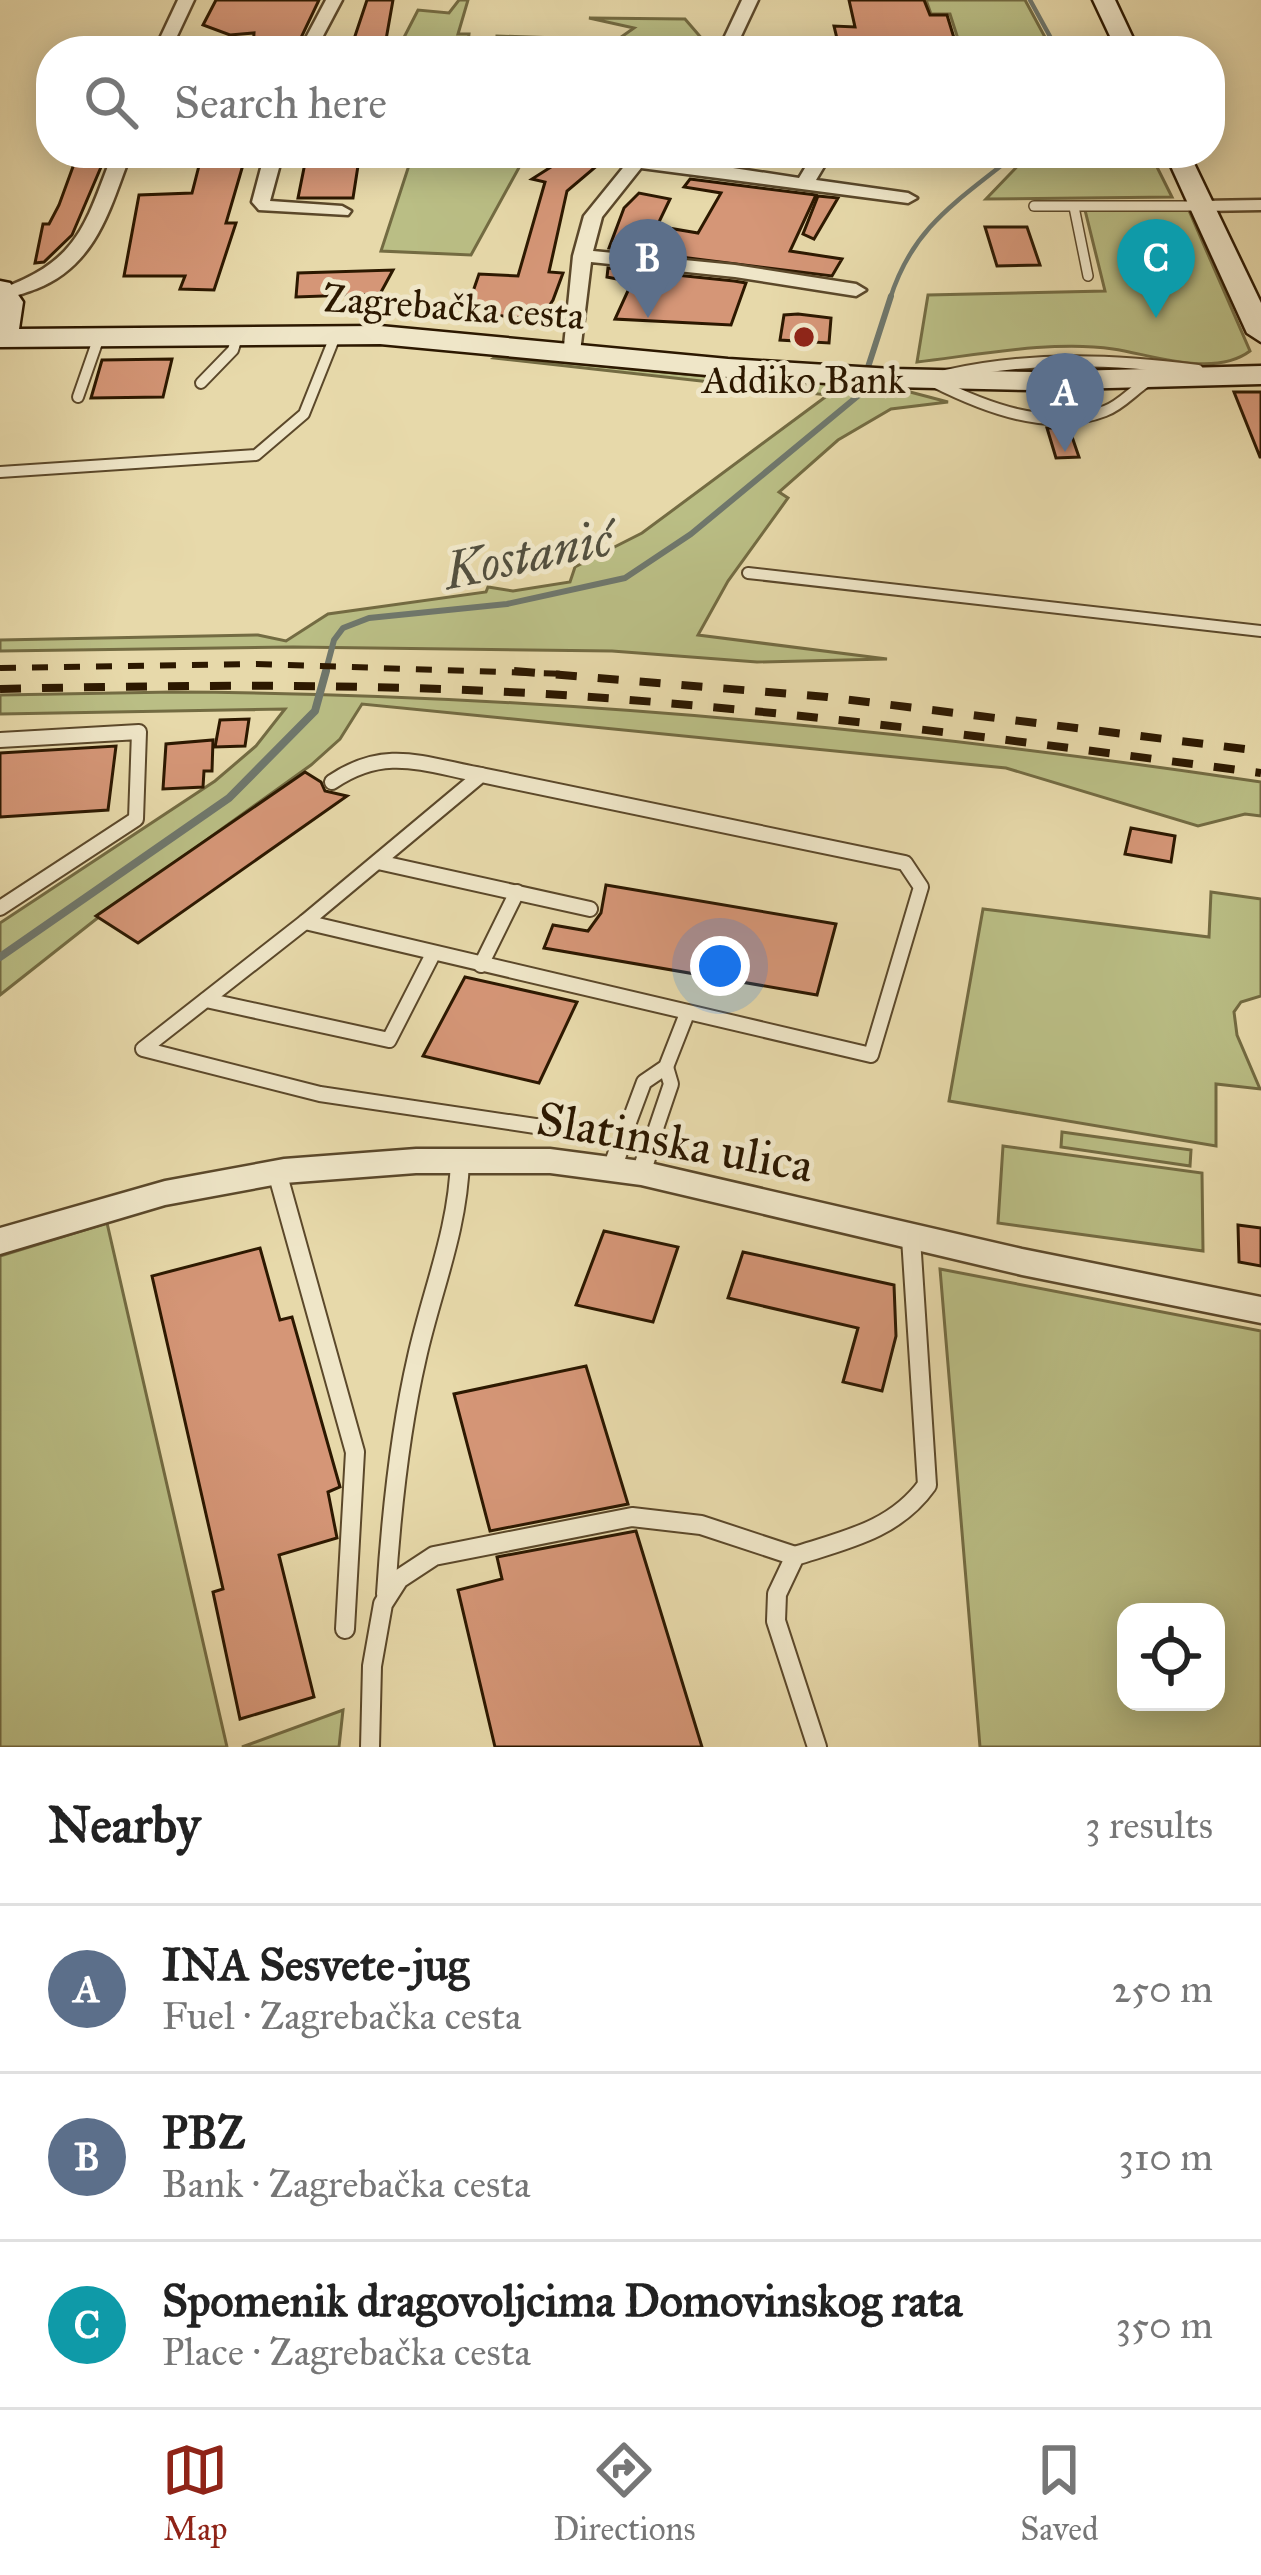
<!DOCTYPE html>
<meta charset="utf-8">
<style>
body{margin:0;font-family:"IM FELL Great Primer",serif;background:#f2f2f2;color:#222}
.controls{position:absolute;right:36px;bottom:36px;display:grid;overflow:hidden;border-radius:24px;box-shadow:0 6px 30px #0003}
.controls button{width:108px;height:108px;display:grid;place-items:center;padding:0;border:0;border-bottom:3px solid #e0e0e0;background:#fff;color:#222;font:60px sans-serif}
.you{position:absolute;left:720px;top:966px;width:42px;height:42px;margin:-30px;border:9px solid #fff;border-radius:50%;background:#1a73e8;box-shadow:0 0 0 18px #1a73e833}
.badge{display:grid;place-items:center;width:78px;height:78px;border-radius:50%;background:#8f2418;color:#fff;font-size:39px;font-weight:700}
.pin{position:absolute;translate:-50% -99px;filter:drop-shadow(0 3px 6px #0008)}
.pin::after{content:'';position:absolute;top:63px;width:42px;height:36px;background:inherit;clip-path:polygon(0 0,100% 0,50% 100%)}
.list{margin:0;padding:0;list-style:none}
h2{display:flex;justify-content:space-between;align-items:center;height:156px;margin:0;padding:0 48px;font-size:51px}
h2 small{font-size:39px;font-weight:400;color:#767676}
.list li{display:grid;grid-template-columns:78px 1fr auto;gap:36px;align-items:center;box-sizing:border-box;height:168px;padding:0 48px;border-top:3px solid #e0e0e0}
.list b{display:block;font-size:45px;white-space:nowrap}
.list p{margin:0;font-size:39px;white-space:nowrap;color:#767676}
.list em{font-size:39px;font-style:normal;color:#767676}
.icon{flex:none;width:66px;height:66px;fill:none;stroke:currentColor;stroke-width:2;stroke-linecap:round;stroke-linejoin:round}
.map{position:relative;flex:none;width:1261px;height:1747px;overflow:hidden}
.search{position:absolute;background:#fff;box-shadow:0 6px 30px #0003;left:36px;right:36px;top:36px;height:132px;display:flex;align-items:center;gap:30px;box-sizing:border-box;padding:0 42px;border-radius:48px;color:#767676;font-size:45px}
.sheet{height:660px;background:#fff}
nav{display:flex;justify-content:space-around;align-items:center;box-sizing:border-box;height:168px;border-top:3px solid #e0e0e0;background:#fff;font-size:33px;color:#767676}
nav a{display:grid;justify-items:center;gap:6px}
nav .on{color:#8f2418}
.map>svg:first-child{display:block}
.green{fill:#babe85;stroke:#736b42;stroke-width:3;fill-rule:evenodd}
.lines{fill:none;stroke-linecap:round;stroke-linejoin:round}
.stream-far2{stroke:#6f776c;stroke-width:4.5}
.stream-far1{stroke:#6f776c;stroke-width:6}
.stream{stroke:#6f776c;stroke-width:8}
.building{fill:#d59677;stroke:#2c1800;stroke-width:3}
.lane-far3-casing{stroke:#5b482a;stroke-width:12}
.lane-far2-casing{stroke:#5b482a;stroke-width:14}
.lane-far1-casing{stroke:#5b482a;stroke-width:18}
.lane-casing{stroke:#5b482a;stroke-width:22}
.street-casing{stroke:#5b482a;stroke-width:5}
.secondary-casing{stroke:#2c1800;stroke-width:5}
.lane-far3{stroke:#efe6c8;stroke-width:9}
.lane-far2{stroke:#efe6c8;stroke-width:10}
.lane-far1{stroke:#efe6c8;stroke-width:14}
.lane{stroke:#efe6c8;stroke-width:18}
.street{fill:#efe6c8;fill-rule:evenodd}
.secondary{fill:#efe6c8;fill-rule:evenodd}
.rail-far1{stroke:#2c1800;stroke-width:6;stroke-dasharray:16 16;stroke-linecap:butt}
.rail{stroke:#2c1800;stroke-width:8;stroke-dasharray:21 21;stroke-linecap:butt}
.poi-dot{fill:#8f2418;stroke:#efe6c8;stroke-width:4.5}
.labels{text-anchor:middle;stroke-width:10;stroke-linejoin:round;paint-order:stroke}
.far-street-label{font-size:39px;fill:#2c1800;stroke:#efe6c8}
.far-poi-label{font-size:39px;fill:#2c1800;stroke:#efe6c8}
.street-label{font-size:48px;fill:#2c1800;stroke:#efe6c8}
.water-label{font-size:51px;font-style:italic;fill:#53503f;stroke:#efe6c8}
</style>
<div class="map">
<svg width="1261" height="1747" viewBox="0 0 1261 1747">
<rect width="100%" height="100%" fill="#e7d9aa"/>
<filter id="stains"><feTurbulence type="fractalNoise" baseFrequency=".00167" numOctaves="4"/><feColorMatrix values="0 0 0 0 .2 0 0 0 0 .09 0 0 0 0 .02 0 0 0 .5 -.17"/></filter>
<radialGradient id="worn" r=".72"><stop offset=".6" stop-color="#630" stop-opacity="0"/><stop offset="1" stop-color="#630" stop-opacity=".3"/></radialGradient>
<g class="green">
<path d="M459,0H468L458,34H469L468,43L497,45V36L617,40L634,28L589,18L685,19L710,48L397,51L418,10L449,13Z"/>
<path d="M926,0H1025L1046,39H958L950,14H931Z"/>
<path d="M413,153H527L471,255L381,251Z"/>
<path d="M1030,153H1150L1172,197L986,199Z"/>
<path d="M1084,206H1187L1250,351C1214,378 1153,355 1113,349C1054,340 977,355 917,362L928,295L1105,291Z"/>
<path d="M497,356L715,377L895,388L948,402L891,409L838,440L779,492L788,498L728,581L698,635L887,659L757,662L612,651L293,647L0,651V640L258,635L286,641L328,614L486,592L488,587L513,591L570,582L575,567L642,533L828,395L494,358Z"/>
<path d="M174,692C539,694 900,728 1261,782V816L1245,814L1198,826L1006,768L362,704L340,739L311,765L95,920L0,995V923L215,781L256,746L285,709L0,714V695Z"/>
<path d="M1211,892L1261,899V996L1241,1002L1234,1012L1237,1035L1260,1089L1216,1084V1146L949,1101L983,909L1209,937Z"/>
<path d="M1062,1132L1191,1150L1190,1166L1061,1147Z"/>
<path d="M1003,1146L1202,1173L1203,1251L998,1223Z"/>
<path d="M107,1223L227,1747H0V1256Z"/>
<path d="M940,1269L1261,1331V1747H980ZM1126,1612H1216V1702H1126Z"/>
<path d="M343,1710L339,1747H242Z"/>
</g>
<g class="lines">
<g class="stream-far2">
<path d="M1030,0L1058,51"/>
<path d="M890,299C913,225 960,200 1017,153"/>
</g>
<path class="stream-far1" d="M325,674L334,640L343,628L369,618L507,604L625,578L691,534L859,395L891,296"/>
<path class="stream" d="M0,957L229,798L315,711L326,671"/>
</g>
<g class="building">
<path d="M216,0H319L299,42L277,41V51H253L254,33L230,35L203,25Z"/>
<path d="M367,0H393L384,51H350Z"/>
<path d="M849,0H924L930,15H947L958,51H840L834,26L855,27Z"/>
<path d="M78,153H107L72,235L44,262L35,263L43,224H49L59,205Z"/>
<path d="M307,153H360L353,198H298Z"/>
<path d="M573,153H612L567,191L549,272L563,273L553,300L540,320L466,312L479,274L518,276L545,182L532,179Z"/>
<path d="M201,158H245L226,223H236L214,290L180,289L185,276H124L139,195L192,193Z"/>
<path d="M690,179L816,195L790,251L842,259L832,276L609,248L624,208L639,193L670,199L657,226L698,233L721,193L684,187Z"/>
<path d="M818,196L838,198L814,239L803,234Z"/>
<path d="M985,227H1027L1040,265L997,266Z"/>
<path d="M608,268L734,281L746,283L731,325L615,319L632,282L607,277Z"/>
<path d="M393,270L380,294L296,297L298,273Z"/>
<path d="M798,314L831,318L829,343L780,340L784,315Z"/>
<path d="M172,359L163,397L91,398L102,360Z"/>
<path d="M1234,392H1261V457H1260Z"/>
<path d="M1047,428H1069L1079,457L1056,458Z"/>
<path d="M249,719L245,746L215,747L220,720Z"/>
<path d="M213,740L212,771H204L203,787L163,789L166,744Z"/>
<path d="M116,746L108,810L0,817V753Z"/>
<path d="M305,772L321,782L325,791L347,796L138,943L96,916Z"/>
<path d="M1131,828L1175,836L1171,862L1125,854Z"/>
<path d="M606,885L836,924L817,995L544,948L553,925L588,931L601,913Z"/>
<path d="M465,977L577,1002L539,1083L423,1056Z"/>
<path d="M1238,1225L1261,1228V1266L1239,1262Z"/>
<path d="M604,1231L678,1247L653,1322L576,1305Z"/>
<path d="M260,1248L280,1320L292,1317L340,1487L328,1492L337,1538L279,1555L314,1697L240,1719L213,1592L223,1589L152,1276Z"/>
<path d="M743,1252L894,1285L896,1336L882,1391L843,1382L858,1328L728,1298Z"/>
<path d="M586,1366L628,1504L490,1531L454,1394Z"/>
<path d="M636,1531L702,1747H495L458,1590L502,1579L497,1557Z"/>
</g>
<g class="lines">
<g class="lane-far3-casing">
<g id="lane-far3">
<path d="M1034,206H1201"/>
<path d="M1074,207L1088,276"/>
</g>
</g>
<g class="lane-far2-casing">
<g id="lane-far2">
<path d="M946,375C1030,356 1113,359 1198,370"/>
<path d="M934,382C984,407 1049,433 1105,411C1122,405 1135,388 1151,379"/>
<path d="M201,383L233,350L238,334"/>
<path d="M78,397L100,334"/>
<path d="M0,472L256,455L304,414L336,334"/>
<path d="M748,573L1261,631"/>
</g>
</g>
<g class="lane-far1-casing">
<g id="lane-far1">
<path d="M0,740L139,732L136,819L0,908"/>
<path d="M481,775L905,863L921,887L871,1055L305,922Z"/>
<path d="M332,782C385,746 422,764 481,775"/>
<path d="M378,862L590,909"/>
<path d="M305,922L143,1049L320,1094L542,1127"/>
<path d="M481,965L517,892"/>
<path d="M206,1000L389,1040L433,954"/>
<path d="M619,1149L644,1082L666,1067L686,1016"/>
<path d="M649,1149L671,1084L666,1067"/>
</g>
</g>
<g class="lane-casing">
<g id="lane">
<path d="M612,1169L620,1146"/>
<path d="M277,1172L355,1452L345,1629"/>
<path d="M641,1173L650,1146"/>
<path d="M386,1594C391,1515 399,1435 417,1357C432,1290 458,1230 460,1160"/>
<path d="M370,1747L372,1666L383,1604L399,1579L434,1556L632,1517L701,1525L795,1556"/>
<path d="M817,1747L776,1621L777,1594L795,1556C845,1540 895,1530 927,1485L911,1238"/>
</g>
</g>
<g class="street-casing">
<g id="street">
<path d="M178,0H194L170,51H154Z"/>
<path d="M326,0H342L315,51H299Z"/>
<path d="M742,0H758L734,51H718Z"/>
<path d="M113,153H131C110,208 97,265 36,289C24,293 13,298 0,297V289C79,261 85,225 113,153Z"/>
<path d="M265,153H283L270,201L342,206L351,211L348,215L259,210L252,202Z"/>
<path d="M635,153L799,178L814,153H832L816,180L908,193L917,198L908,203L641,168L602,217L593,251L735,265L856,284L866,290L856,296L735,277L591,262L580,352L577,356H563L573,256L584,216Z"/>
<path d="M1261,200V210L1201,211L1192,206L1201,201Z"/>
<path d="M416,1149H550L641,1161L1022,1249L1261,1297V1323L1022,1275L641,1185L550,1173H416L284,1183L165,1205L0,1254V1228L165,1181L284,1159Z"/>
</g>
</g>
<g class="secondary-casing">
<g id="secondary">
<path d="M1093,0H1115L1139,51H1117Z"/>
<path d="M1165,153H1189L1261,303V342L1247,333Z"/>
<path d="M0,281L10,283L23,302L19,329L380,326L728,359L892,369L1033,372L1261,366V384L1033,390L892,387L728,377L380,344L0,347Z"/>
</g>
</g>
<use href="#lane-far3" class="lane-far3"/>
<use href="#lane-far2" class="lane-far2"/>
<use href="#lane-far1" class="lane-far1"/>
<use href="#lane" class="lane"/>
<use href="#street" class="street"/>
<use href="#secondary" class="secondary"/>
<path class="rail-far1" d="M0,668L256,664L565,674"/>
<g class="rail">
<path d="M514,671L827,697L1261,751"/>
<path d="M0,689C182,685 364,683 546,694C786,709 1023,742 1261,773"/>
</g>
</g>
<circle class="poi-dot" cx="804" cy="337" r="12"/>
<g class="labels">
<g class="far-street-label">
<text transform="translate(454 306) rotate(4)" y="14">Zagrebačka cesta</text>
</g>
<g class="far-poi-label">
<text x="804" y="393">Addiko Bank</text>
</g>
<g class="street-label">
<text transform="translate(675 1141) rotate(10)" y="17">Slatinska ulica</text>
</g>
<g class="water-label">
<text transform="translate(528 554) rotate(-12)" y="18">Kostanić</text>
</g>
</g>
<rect width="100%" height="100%" filter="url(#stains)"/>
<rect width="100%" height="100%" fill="url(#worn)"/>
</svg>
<div class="controls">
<button><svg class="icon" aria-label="locate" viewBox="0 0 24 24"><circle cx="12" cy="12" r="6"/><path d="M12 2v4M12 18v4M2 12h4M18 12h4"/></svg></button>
</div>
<div class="you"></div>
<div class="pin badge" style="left:1065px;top:452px;background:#5c6f8a">A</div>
<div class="pin badge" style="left:648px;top:318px;background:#5c6f8a">B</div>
<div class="pin badge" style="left:1156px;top:318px;background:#0f9aa8">C</div>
<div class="search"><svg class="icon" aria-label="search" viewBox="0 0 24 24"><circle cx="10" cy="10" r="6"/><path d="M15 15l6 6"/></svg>Search here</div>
</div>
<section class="sheet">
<h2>Nearby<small>3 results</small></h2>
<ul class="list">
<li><span class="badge" style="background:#5c6f8a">A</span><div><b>INA Sesvete-jug</b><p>Fuel · Zagrebačka cesta</p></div><em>250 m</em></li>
<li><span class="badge" style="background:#5c6f8a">B</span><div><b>PBZ</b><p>Bank · Zagrebačka cesta</p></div><em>310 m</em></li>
<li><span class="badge" style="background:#0f9aa8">C</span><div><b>Spomenik dragovoljcima Domovinskog rata</b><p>Place · Zagrebačka cesta</p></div><em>350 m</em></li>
</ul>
</section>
<nav>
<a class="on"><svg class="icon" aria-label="map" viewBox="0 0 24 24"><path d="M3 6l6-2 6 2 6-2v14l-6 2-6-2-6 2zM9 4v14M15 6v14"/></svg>Map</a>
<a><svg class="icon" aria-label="directions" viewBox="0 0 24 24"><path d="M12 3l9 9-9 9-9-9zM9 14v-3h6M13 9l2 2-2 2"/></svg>Directions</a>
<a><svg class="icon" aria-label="saved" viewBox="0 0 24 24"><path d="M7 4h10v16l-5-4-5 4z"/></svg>Saved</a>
</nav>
